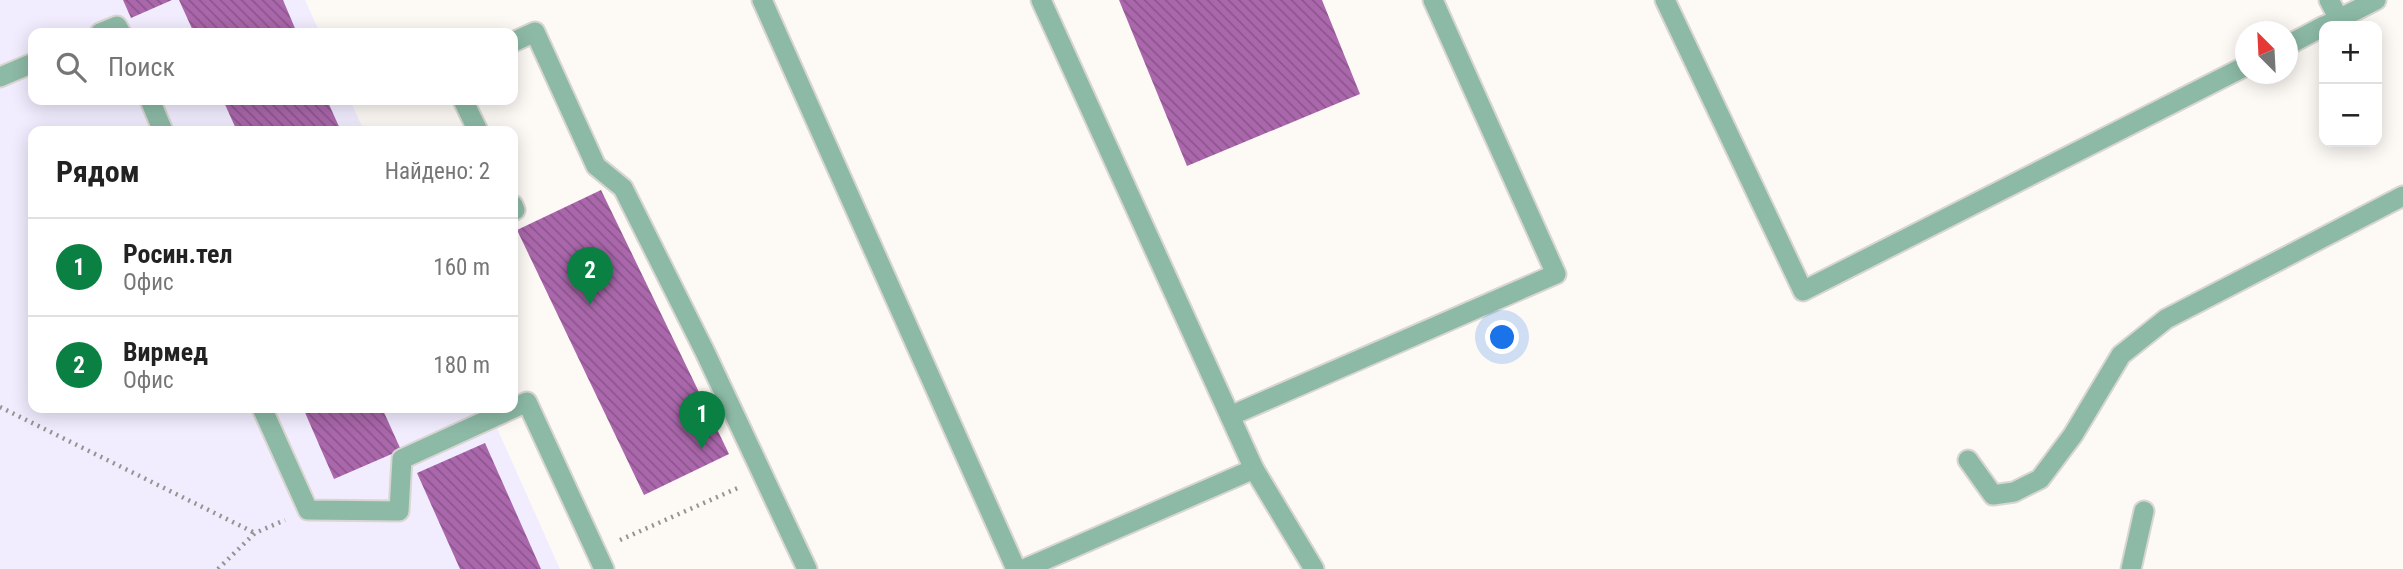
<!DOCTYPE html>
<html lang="ru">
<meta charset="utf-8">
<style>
body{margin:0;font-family:"Roboto Condensed",sans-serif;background:#f2f2f2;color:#222}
.controls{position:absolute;right:21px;top:21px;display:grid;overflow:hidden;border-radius:14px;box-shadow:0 4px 18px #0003}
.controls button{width:63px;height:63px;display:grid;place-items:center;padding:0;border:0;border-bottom:2px solid #e0e0e0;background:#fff;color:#222;font:35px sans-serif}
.compass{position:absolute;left:2235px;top:21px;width:63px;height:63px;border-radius:50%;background:#fff;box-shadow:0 4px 18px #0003;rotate:336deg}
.you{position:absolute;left:1503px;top:338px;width:24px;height:24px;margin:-18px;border:5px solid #fff;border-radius:50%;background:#1a73e8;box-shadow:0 0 0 10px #1a73e833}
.badge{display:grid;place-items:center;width:46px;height:46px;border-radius:50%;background:#0b8043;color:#fff;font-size:23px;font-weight:700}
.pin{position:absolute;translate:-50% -58px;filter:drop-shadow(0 2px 4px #0008)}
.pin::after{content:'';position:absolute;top:37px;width:24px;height:21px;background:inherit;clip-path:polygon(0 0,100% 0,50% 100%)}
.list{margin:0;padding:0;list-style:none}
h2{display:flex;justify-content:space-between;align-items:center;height:91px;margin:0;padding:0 28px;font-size:30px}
h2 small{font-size:23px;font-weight:400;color:#767676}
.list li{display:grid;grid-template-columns:46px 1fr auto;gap:21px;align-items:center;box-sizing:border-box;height:98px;padding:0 28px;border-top:2px solid #e0e0e0}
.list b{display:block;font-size:26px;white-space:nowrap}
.list p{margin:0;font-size:23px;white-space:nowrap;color:#767676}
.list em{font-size:23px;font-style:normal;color:#767676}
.icon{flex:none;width:38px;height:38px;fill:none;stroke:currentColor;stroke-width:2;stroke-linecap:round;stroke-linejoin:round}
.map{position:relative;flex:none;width:2403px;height:569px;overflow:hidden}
.search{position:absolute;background:#fff;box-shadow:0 4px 18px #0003;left:28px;top:28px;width:490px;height:77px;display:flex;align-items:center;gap:18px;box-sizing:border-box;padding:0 24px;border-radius:14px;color:#767676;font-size:26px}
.panel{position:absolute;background:#fff;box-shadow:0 4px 18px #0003;left:28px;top:126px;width:490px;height:287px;border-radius:14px}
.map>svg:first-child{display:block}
.education{fill:#f1edff}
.building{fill:url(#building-back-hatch)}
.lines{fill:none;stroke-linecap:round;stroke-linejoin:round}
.lane-casing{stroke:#d9d6d2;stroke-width:23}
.path{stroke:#969491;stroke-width:4.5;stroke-dasharray:2 5;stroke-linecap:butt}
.lane{stroke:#8cbaa6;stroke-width:19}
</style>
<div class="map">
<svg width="2403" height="569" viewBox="0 0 2403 569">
<defs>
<pattern id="building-back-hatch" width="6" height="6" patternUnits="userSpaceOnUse" patternTransform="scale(1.75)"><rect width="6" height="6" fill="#ab67ac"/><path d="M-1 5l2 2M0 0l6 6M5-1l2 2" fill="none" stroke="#8c568d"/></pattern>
</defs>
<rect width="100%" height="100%" fill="#fdf9f5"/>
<path class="education" d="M0,0H305L320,33H33V100H350L364,131H33V408H488L560,569H0Z"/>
<g class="building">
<path d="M123,0H172L131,18Z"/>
<path d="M179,0H283L297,33H194Z"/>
<path d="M1119,0H1322L1360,94L1187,166Z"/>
<path d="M223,100H327L341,131H237Z"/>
<path d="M601,190L729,454L644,495L517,230Z"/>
<path d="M303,408H382L401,450L334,479Z"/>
<path d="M485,443L541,569H460L417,473Z"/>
</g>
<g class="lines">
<g class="lane-casing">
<g id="lane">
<path d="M762,0L1016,569"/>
<path d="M1041,0L1254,469L1314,569"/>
<path d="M1665,0L1803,291L2246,66"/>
<path d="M2329,0L2339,19"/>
<path d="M2325,26L2376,0"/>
<path d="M100,33L117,26L121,33"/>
<path d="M513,42L535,32L596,166L623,188L705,352L807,569"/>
<path d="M2288,45L2324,26"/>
<path d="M0,77L33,63"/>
<path d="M150,100L163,131"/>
<path d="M463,100L478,131"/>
<path d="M513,205L515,210"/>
<path d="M262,408L308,510L399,511L402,459L527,402L604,569"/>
<path d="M1230,416L1556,274L1433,0"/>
<path d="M1968,460L1993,495L2014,492L2040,479L2073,435L2121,355L2166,319L2403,196"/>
<path d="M1024,569L1254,469"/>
<path d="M2131,569L2144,511"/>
</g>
</g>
<g class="path">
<path d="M0,407L255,533"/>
<path d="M620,540L740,487"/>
<path d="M218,569L255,533L285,520"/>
</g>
<use href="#lane" class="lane"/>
</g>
</svg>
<div class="controls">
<button>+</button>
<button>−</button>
</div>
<svg class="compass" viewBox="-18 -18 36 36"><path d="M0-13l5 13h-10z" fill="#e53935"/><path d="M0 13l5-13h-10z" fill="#767676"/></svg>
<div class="you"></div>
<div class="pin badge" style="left:702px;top:449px">1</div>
<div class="pin badge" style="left:590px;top:305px">2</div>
<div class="search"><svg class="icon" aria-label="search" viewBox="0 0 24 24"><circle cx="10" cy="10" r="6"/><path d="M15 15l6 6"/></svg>Поиск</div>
<section class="panel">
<h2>Рядом<small>Найдено: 2</small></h2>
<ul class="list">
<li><span class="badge">1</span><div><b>Росин.тел</b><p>Офис</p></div><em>160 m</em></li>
<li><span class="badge">2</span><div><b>Вирмед</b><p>Офис</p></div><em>180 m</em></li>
</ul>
</section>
</div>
